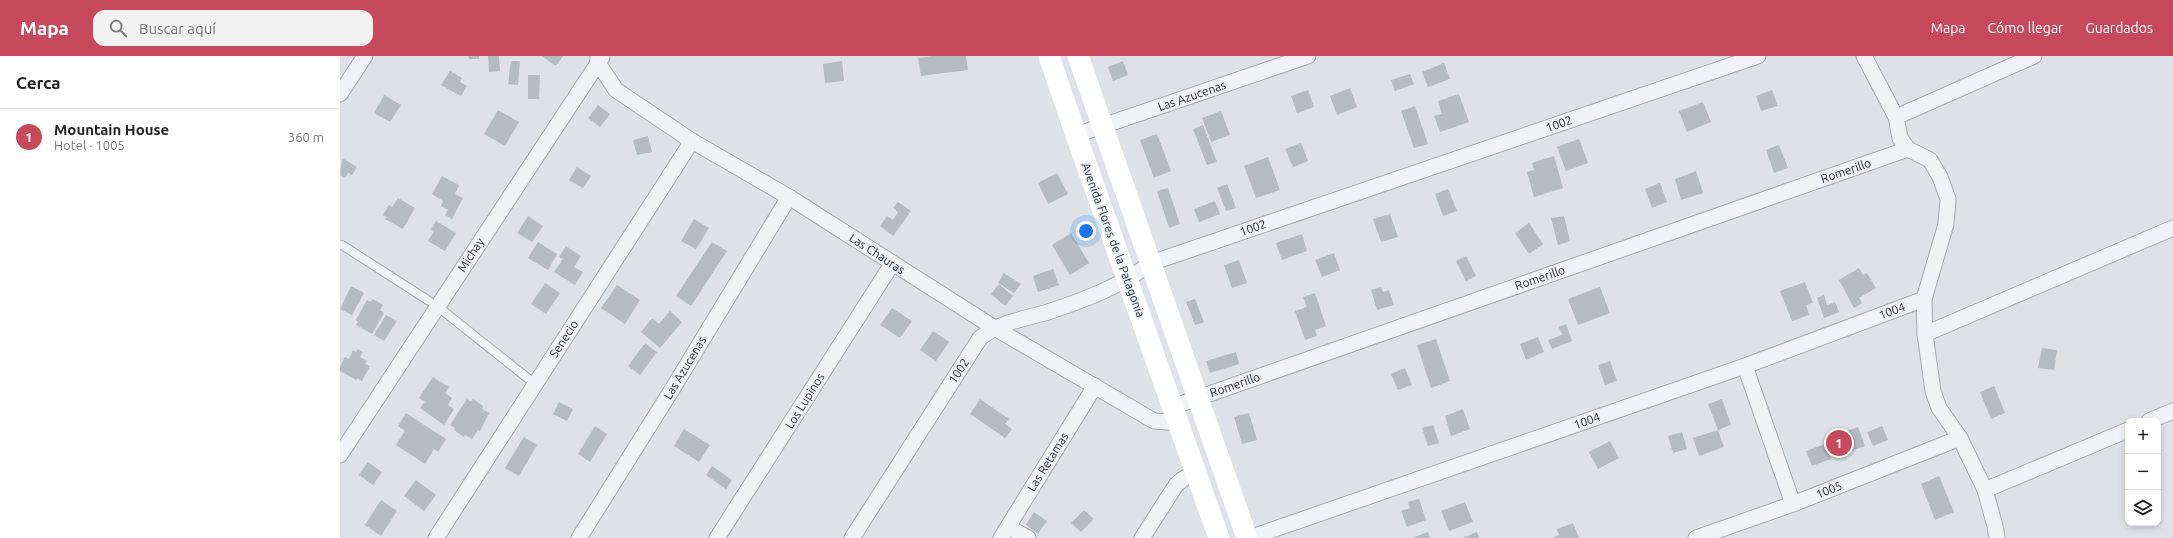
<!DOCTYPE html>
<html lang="es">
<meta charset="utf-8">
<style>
body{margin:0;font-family:Ubuntu,sans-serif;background:#f2f2f2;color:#222}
.controls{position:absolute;right:12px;bottom:12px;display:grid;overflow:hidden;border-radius:8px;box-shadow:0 2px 6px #0003}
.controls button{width:36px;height:36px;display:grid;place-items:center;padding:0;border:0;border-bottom:1px solid #e0e0e0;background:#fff;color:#222;font:20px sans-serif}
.you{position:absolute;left:746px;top:175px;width:14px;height:14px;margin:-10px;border:3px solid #fff;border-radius:50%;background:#1a73e8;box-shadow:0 0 0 6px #1a73e833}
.badge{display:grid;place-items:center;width:26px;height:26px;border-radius:50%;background:#c6495c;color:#fff;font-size:13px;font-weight:700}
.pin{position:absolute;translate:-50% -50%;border:2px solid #fff;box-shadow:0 1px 4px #0006}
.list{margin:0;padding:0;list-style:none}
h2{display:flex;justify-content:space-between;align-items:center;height:52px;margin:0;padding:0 16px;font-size:17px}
h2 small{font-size:13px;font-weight:400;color:#767676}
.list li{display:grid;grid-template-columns:26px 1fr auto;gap:12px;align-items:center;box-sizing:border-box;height:56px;padding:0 16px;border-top:1px solid #e0e0e0}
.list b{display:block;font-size:15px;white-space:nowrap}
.list p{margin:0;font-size:13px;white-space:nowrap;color:#767676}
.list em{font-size:13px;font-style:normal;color:#767676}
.icon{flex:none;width:22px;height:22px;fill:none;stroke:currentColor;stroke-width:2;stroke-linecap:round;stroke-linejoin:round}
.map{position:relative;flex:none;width:1833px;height:482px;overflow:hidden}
header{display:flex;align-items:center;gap:24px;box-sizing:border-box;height:56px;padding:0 20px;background:#c6495c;color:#fff}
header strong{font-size:19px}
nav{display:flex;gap:22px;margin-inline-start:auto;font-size:14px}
.search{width:280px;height:36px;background:#f2f2f2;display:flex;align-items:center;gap:10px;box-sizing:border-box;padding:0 14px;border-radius:12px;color:#767676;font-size:15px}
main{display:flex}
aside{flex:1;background:#fff}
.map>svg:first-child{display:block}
.building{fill:#b5bbc3}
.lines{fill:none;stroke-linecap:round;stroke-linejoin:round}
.lane-casing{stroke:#a4a8b0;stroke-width:10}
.street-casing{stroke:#a4a8b0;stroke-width:17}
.lane{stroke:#f0f2f5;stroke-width:8}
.street{stroke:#f0f2f5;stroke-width:15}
.secondary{stroke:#fff;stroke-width:21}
.labels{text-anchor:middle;stroke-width:3;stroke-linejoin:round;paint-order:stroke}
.street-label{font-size:12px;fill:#28303c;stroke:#edf0f4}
</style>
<header>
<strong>Mapa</strong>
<div class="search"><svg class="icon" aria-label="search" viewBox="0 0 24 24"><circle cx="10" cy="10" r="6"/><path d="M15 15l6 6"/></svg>Buscar aquí</div>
<nav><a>Mapa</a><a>Cómo llegar</a><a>Guardados</a></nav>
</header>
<main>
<aside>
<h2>Cerca<small></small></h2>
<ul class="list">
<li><span class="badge">1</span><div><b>Mountain House</b><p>Hotel · 1005</p></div><em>360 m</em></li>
</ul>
</aside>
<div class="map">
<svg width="1833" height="482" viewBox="0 0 1833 482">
<rect width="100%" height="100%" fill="#dee1e7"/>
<g class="building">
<path d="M128,0H139V3H129Z"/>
<path d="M148,0H159L160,15L149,16Z"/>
<path d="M202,0H223L216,10Z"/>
<path d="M592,0H626L628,14L581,20L578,2Z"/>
<path d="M171,5H180L178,29L168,28Z"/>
<path d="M502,5L504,25L485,27L483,8Z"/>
<path d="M783,5L788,19L773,25L768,11Z"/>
<path d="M1104,7L1110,23L1088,31L1082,16Z"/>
<path d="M110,15L122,22L120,26L127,30L121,40L101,29Z"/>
<path d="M1070,18L1074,28L1055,35L1051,24Z"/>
<path d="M188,19H200L199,43H188Z"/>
<path d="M1010,32L1017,51L997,59L990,40Z"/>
<path d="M968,34L974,51L957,57L951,40Z"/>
<path d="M1432,34L1438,50L1421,55L1416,40Z"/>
<path d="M1119,38L1129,66L1100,76L1094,60L1102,58L1098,45Z"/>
<path d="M44,39L61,49L50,66L34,57Z"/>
<path d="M1363,46L1371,66L1347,76L1339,55Z"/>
<path d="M258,49L270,58L260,71L248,62Z"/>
<path d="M1075,50L1088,88L1074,92L1061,55Z"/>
<path d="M158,54L179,66L165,90L144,78Z"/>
<path d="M881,55L890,79L871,86L862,62Z"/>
<path d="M863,69L877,106L867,109L853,73Z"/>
<path d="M817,78L831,115L814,122L800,84Z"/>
<path d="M308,80L312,96L297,99L293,84Z"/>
<path d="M1239,83L1248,107L1226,115L1217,91Z"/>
<path d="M961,87L968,105L953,111L945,93Z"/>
<path d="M1439,89L1448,112L1434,117L1426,94Z"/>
<path d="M1214,100L1223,132L1194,141L1187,116L1194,114L1192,107Z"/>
<path d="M928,101L940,134L916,142L904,110Z"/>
<path d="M2,102L17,111L12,119L8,117L5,122L0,119Z"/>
<path d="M237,111L251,120L243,132L229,124Z"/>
<path d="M1356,115L1363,137L1341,144L1335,123Z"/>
<path d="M717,117L728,138L708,148L698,127Z"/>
<path d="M102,120L119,129L115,138L123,142L112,163L105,159L108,154L101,150L103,145L92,138Z"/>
<path d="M1320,127L1327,146L1312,152L1305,133Z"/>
<path d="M887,128L896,152L886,155L877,132Z"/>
<path d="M828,132L840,168L829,172L817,135Z"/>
<path d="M1108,133L1117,155L1103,160L1095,138Z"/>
<path d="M58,142L75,152L63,173L45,163L47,161L43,159L49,149L52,151Z"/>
<path d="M875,145L880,158L859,166L854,153Z"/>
<path d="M558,146L571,155L553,180L540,170L547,160L553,164L558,156L553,152Z"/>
<path d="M1050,158L1058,181L1041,186L1033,163Z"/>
<path d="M188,160L203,170L192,186L177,177Z"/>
<path d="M1224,160L1230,185L1218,189L1211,162Z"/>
<path d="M354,163L369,172L356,193L341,185Z"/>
<path d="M96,165L116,177L105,195L88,185L94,175L91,173Z"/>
<path d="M1189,167L1203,188L1189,198L1175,177Z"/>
<path d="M731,177L749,207L730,219L712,189Z"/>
<path d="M962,178L967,195L942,204L936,187Z"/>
<path d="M198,186L217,198L208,214L188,202Z"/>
<path d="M372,186L387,195L351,250L336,240Z"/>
<path d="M226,190L241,200L234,211L243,216L235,229L214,216L223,203L219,201Z"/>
<path d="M994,197L1000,214L982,221L975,204Z"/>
<path d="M1126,200L1136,220L1126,225L1116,205Z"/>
<path d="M899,204L907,227L892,232L884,209Z"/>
<path d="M1519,212L1523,219L1527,217L1536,232L1519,242L1522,247L1514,252L1499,224Z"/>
<path d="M713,213L719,229L698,236L693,220Z"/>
<path d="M664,217L681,228L674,237L658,227Z"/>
<path d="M1465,226L1473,247L1466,249L1469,259L1452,265L1440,235Z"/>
<path d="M205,227L220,237L206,258L191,248Z"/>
<path d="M659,228L673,240L665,250L651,238Z"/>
<path d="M277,229L300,244L285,268L261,252Z"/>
<path d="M11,230L24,237L12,259L0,253Z"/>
<path d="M1041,231L1043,236L1049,234L1054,249L1037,254L1031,234Z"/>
<path d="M1260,231L1270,257L1238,269L1228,243Z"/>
<path d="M975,237L986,270L975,274L977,280L965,284L955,255L967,251L963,241Z"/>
<path d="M1484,239L1487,249L1495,246L1499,256L1484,262L1477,242Z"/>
<path d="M33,243L43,249L40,254L44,257L32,278L16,269L18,266L16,264L27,244L30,246Z"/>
<path d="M855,243L864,266L855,269L846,246Z"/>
<path d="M552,252L572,265L560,282L540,269Z"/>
<path d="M330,255L342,266L320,292L301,276L312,262L319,268Z"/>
<path d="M46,259L57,265L44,285L34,279Z"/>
<path d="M1226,268L1232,285L1212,293L1208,284L1222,279L1219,271Z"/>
<path d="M593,275L609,286L596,305L580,294Z"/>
<path d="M1198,281L1204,296L1186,304L1180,288Z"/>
<path d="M1096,283L1110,325L1091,332L1077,289Z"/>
<path d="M305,287L317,296L300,319L288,310Z"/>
<path d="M1702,292L1717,294L1714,314L1698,312Z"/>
<path d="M18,293L23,296L20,301L27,305L25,308L30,310L22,325L17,322L16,324L0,315V310L5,301L9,303L13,294L16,296Z"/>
<path d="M896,296L899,308L870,317L866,305Z"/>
<path d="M1270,305L1277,325L1265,329L1258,309Z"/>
<path d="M1065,312L1072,329L1058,334L1051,318Z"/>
<path d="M93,321L109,331L105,337L112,342L108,349L114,353L104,369L80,352L85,346L79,342Z"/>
<path d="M1654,330L1665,357L1651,363L1640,336Z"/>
<path d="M127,343L131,346L133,343L143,350L142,353L149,357L140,375L138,374L132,383L125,379L124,381L114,374L115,372L110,369Z"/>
<path d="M640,343L669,363L665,368L672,373L665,382L630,358Z"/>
<path d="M1382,343L1391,369L1378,374L1368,348Z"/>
<path d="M219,346L233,353L227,365L213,358Z"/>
<path d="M1123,353L1130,373L1111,380L1105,360Z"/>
<path d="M66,357L106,383L98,396L94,393L85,408L56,389L65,375L58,370Z"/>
<path d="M909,357L917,384L902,388L894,361Z"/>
<path d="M1093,369L1099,387L1088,390L1082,372Z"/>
<path d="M255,370L267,378L250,406L238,398Z"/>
<path d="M1542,370L1548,384L1533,390L1527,376Z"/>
<path d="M1518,371L1525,390L1503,398L1496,379Z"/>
<path d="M344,373L370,389L359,406L334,390Z"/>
<path d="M1378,374L1384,391L1359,400L1353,382Z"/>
<path d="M1342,376L1347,393L1333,397L1328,380Z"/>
<path d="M184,381L197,389L179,420L165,412Z"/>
<path d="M1270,385L1279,402L1258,413L1249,396Z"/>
<path d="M1485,388L1491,403L1472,410L1466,395Z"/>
<path d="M28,406L42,416L33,429L19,419Z"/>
<path d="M372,410L392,424L386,433L366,419Z"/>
<path d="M1599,420L1614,456L1595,464L1581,428Z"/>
<path d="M76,424L96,439L84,455L64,440Z"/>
<path d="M1079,443L1086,464L1067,471L1061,455L1070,452L1068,446Z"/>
<path d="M41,444L57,455L41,480L25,469Z"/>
<path d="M1125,446L1133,466L1109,475L1101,455Z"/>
<path d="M744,454L754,463L741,476L731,467Z"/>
<path d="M694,456L707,465L698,478L686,469Z"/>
<path d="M1233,467L1239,482H1212L1219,479L1217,473Z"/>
<path d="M1088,476L1090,482H1072Z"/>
<path d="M1137,476L1139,482H1122Z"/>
</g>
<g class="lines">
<g class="lane-casing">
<path id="lane" d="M2,189L97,250L195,328"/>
</g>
<g class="street-casing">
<g id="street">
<path d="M258,0V7L276,34L352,85L449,141L653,271L814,365L838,367"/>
<path d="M1524,0L1556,61L1560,82L1568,93L1590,104L1600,121L1608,143L1606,168L1584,243L1585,278L1593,335L1599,352L1620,382L1645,434L1655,470L1657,482"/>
<path d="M0,38L25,0"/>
<path d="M1556,61L1694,0"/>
<path d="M736,79L968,0"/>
<path d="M1585,278L1833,172"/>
<path d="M1405,310L1453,448"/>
<path d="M832,351L1568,93"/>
<path d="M1809,365L1833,355"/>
<path d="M0,399L262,1"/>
<path d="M1645,434L1788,374"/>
<path d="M668,471L688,482"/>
<path d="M96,482L352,85"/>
<path d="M239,482L333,332L449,141"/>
<path d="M377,482L552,208"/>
<path d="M512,482L640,282C661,265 686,263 711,255C749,242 779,231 811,207L1418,0"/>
<path d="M661,482L755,330"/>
<path d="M802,482L836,429L843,423L856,416"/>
<path d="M909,482L1405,310L1584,243"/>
<path d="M1356,482L1453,448L1620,382"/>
</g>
</g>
<use href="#lane" class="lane"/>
<use href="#street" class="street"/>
<g class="secondary">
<path d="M709,0L736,79L879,482"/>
<path d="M738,0L907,482"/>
</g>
</g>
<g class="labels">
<g class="street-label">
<text transform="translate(852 40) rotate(-19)" y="4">Las Azucenas</text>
<text transform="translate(1219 68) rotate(-19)" y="4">1002</text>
<text transform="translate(1506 115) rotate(-19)" y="4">Romerillo</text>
<text transform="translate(913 172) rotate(-19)" y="4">1002</text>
<text transform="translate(773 184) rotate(70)" y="4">Avenida Flores de la Patagonia</text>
<text transform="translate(537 198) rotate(33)" y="4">Las Chauras</text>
<text transform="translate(131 199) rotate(-57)" y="4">Michay</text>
<text transform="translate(1200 222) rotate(-19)" y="4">Romerillo</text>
<text transform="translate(1552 255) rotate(-20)" y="4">1004</text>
<text transform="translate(224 283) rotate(-57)" y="4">Senecio</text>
<text transform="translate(345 312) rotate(-59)" y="4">Las Azucenas</text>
<text transform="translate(619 315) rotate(-57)" y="4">1002</text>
<text transform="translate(895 329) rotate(-19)" y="4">Romerillo</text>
<text transform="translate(465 345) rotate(-58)" y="4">Los Lupinos</text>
<text transform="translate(1247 365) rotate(-19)" y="4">1004</text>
<text transform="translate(708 406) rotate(-58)" y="4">Las Retamas</text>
<text transform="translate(1489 434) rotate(-22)" y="4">1005</text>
</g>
</g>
</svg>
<div class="controls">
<button>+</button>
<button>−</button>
<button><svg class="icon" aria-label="layers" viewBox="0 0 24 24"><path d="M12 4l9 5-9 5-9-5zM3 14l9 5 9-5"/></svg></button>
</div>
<div class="you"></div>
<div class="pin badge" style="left:1499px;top:387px">1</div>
</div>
</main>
